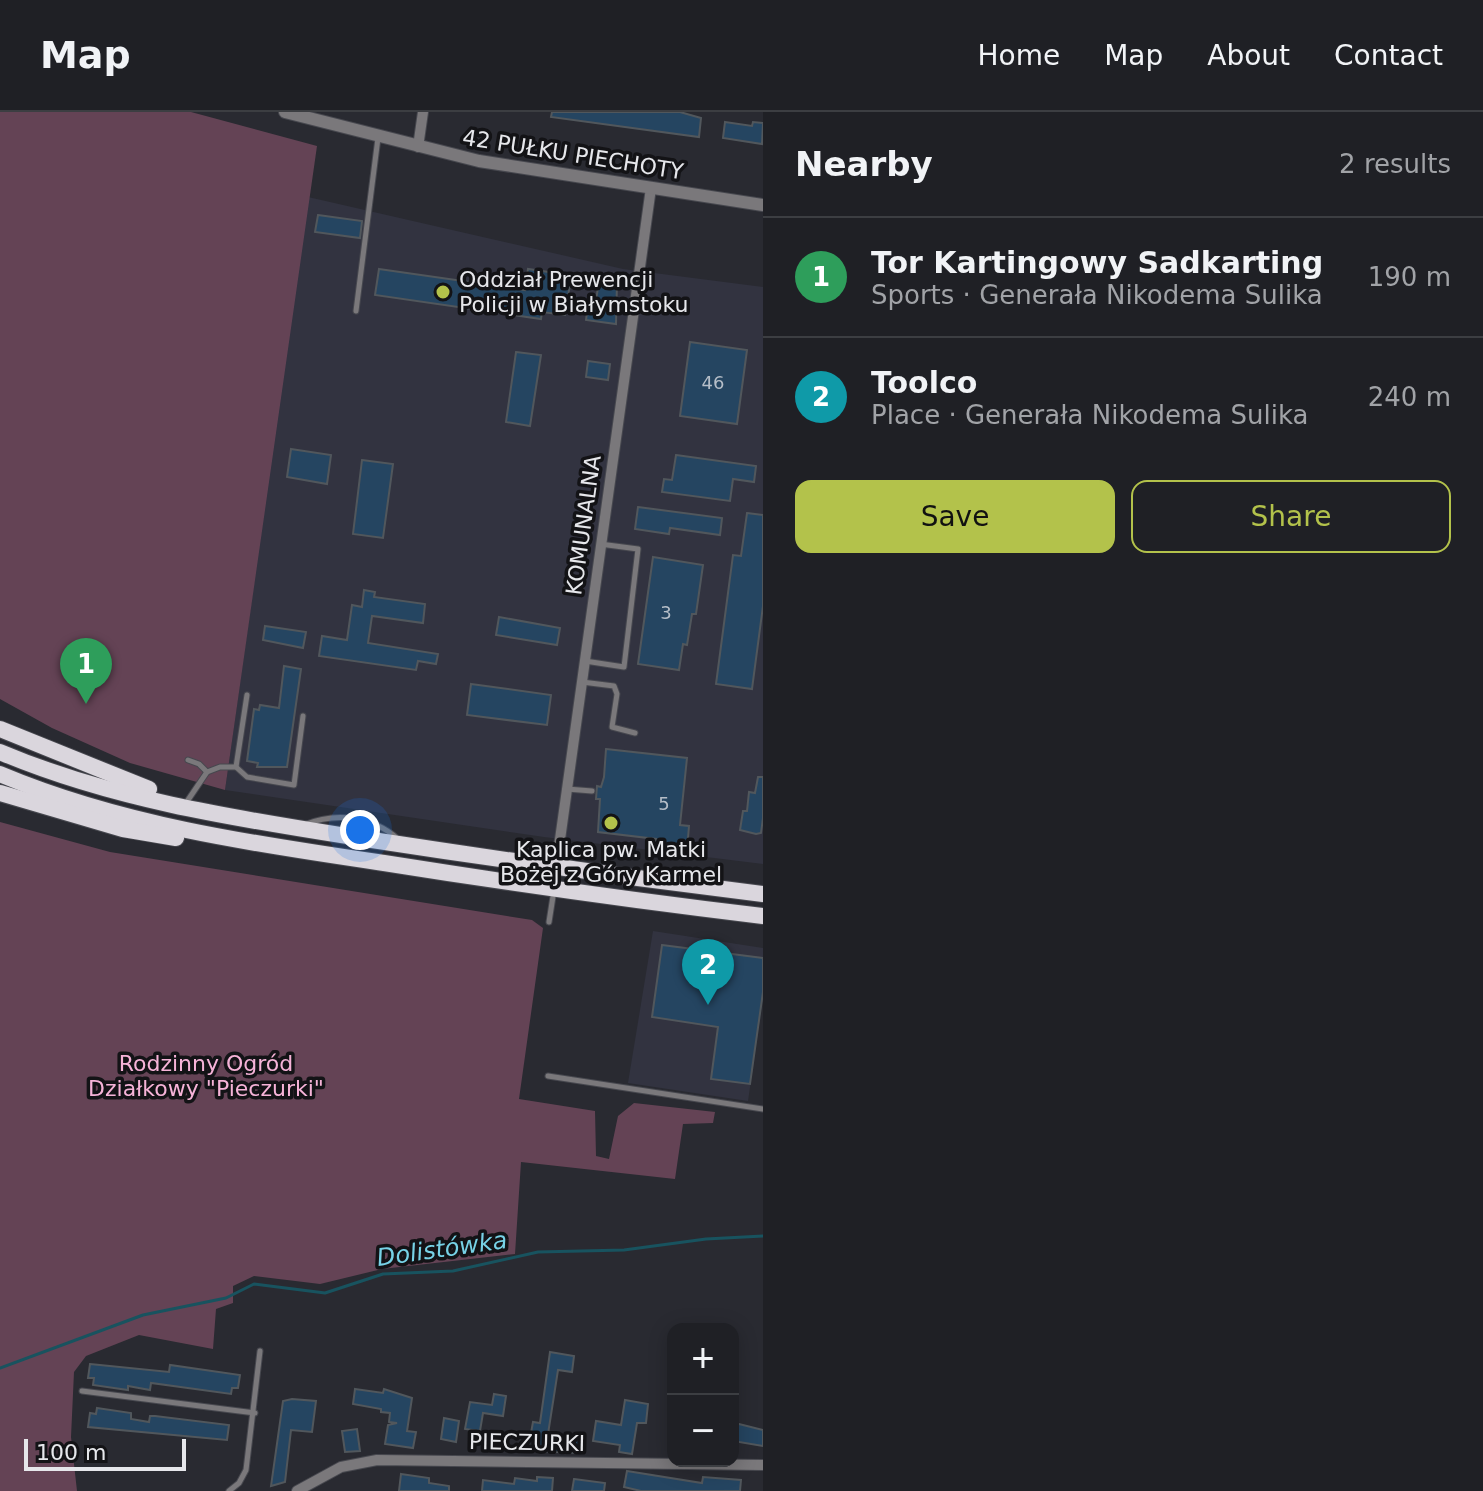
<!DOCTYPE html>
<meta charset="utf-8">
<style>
body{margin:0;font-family:"DejaVu Sans",sans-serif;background:#27282d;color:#f1f3f6}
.controls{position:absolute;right:24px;bottom:24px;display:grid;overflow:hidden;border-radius:16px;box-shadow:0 4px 20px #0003}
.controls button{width:72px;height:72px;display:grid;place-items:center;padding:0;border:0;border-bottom:2px solid #3c3e42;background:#1f2025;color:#f1f3f6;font:40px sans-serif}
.scale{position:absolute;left:24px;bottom:20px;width:162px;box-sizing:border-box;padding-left:8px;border:4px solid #e6e7eb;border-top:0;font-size:22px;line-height:28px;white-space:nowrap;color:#e6e7eb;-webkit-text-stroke:6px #131316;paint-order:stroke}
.you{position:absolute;left:360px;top:718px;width:28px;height:28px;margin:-20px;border:6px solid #fff;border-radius:50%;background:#1a73e8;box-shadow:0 0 0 12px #1a73e833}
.badge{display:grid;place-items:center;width:52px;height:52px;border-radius:50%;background:#b3c24b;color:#fff;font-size:26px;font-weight:700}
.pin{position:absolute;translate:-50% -66px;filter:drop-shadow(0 2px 4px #0008)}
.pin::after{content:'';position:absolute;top:42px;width:28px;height:24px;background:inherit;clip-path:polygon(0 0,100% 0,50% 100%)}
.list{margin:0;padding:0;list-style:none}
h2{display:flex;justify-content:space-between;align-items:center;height:104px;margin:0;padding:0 32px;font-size:34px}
h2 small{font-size:26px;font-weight:400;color:#a1a3a7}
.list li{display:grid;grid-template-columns:52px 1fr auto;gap:24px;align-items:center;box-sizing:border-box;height:120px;padding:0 32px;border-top:2px solid #3c3e42}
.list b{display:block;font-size:30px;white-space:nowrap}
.list p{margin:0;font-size:26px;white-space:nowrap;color:#a1a3a7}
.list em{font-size:26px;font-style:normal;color:#a1a3a7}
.actions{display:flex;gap:16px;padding:24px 32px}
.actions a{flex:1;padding:18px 0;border:2px solid #b3c24b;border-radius:16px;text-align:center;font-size:28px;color:#b3c24b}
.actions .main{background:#b3c24b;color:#111}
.map{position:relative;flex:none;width:763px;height:1379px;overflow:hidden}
header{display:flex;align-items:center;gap:48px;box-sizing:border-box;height:112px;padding:0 40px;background:#1f2025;border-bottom:2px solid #3c3e42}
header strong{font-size:38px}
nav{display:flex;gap:44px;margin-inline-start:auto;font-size:28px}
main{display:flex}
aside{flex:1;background:#1f2025}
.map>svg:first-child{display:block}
.built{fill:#323340}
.green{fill:#644355}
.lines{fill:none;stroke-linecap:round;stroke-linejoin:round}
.stream{stroke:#18535f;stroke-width:3}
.building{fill:#254561;stroke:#51575c;stroke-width:2}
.service-casing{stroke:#47484f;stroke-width:7}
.minor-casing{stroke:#47484f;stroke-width:12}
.tertiary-casing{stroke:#47484f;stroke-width:14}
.trunk-casing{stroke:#47484f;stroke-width:18}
.service{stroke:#7a787b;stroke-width:5}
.minor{stroke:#7a787b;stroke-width:10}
.tertiary{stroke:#7a787b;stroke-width:12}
.trunk{stroke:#dad6dd;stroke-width:16}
.poi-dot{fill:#b3c24b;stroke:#131316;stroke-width:3}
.labels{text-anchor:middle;stroke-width:7;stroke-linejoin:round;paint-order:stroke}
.number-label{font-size:18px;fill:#b6bec8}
.street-label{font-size:22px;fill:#e6e7eb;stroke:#131316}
.poi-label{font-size:22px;fill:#e6e7eb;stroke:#131316;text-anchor:start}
.park-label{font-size:22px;fill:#f6b3d8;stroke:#131316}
.water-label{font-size:24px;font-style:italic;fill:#77d2e6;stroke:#131316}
</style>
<header>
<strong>Map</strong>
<nav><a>Home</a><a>Map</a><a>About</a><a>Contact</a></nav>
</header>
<main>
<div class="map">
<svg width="763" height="1379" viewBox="0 0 763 1379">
<rect width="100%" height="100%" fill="#292a31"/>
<g class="built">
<path d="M308,85L623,157L763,175V752L544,725L225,678Z"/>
<path d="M653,819L763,836V885L748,989L628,971Z"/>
</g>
<g class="green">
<path d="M0,0H191L317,34L225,678L130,651L52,616L0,587Z"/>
<path d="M0,710L110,740L532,808L543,816L519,987L595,999L596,1044L609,1047L618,1004L634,991L715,1000L713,1011L683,1012L675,1067L521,1050L515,1142L382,1157L320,1172L254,1164L233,1174V1191L216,1197L213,1237L139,1223L86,1244L74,1260L71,1325L77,1379H0Z"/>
</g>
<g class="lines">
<path class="stream" d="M0,1256L143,1203L226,1186L254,1172L325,1181L383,1162L453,1159L538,1140L624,1138L706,1127L763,1124"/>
</g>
<g class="building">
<path d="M552,0H680L701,6L699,25L551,5Z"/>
<path d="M725,10L752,14L753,10L763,11L762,32L723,26Z"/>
<path d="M318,103L362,109L360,126L315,120Z"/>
<path d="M379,157L525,178L528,157L617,170L616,212L586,208L588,193L595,194L598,176L570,172L565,203L542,200L541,207L375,183Z"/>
<path d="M690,230L747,238L737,312L680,304Z"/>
<path d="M516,240L541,243L530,314L506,310Z"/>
<path d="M588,249L610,252L608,268L586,265Z"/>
<path d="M291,337L331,343L327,372L287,365Z"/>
<path d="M676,343L756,354L754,370L733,367L730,389L662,380L664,367L672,368Z"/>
<path d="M362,348L393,352L383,426L353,422Z"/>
<path d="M638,395L722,406L720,423L670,416L669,422L635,417Z"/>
<path d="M747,401L763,403V494L752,577L716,572L733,443L741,444Z"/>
<path d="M653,445L703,453L696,502H692L687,533L683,532L679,558L638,552Z"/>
<path d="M364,478L375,480L374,485L425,492L423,511L372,504L368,531L438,542L436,552L418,549L416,558L319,544L322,524L347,528L352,493L362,495Z"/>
<path d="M499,505L560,516L557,533L496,523Z"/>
<path d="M265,514L306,520L303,536L263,528Z"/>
<path d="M284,554L301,557L287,655H257L258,651L247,649L254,597L259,598L260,593L279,596Z"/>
<path d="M471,572L551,583L547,613L467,603Z"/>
<path d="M606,637L687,646L680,713L689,714L687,738L656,734V727L598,720L600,687H596L597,674L601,675L604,665Z"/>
<path d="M758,665H763V706L761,721L756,722L740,718L743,699H747L749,680L755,681Z"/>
<path d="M662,833L763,846V880L750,972L711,967L718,915L652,905Z"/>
<path d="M550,1240L574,1244L572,1260L558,1258L548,1322L580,1328L578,1341L537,1339L538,1325L531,1321L533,1310L540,1311Z"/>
<path d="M90,1252L169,1260L170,1253L240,1263L238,1276H232L231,1282L151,1271L150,1278L128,1274V1278L93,1273L94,1266H88Z"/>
<path d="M355,1277L383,1281L384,1277L412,1286L407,1319L416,1320L413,1336L385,1332L388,1313L397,1311L389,1310L390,1301L381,1300V1297L353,1292Z"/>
<path d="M494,1282L506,1284L503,1304L483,1301L480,1319L465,1317L470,1290L492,1293Z"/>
<path d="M292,1287L316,1289L312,1320L291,1318L285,1370L271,1374L283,1289Z"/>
<path d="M625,1288L648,1292L646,1311H637L632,1342L619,1340L620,1333L593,1329L596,1309L621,1313Z"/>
<path d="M97,1296L131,1301V1307L149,1310L150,1304H155L229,1313L227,1328L88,1315L90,1301L96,1302Z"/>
<path d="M444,1306L459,1309L456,1330L441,1327Z"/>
<path d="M735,1311L763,1318V1334L733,1329Z"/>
<path d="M357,1317L360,1339L345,1340L342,1319Z"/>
<path d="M627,1359L702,1371L703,1365L741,1368L740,1379H641L624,1375Z"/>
<path d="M401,1362L429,1366V1371L449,1374V1379H399Z"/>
<path d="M537,1365L553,1366L552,1379H482L483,1368L514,1372L515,1366L537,1369Z"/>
<path d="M574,1367L605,1371L604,1379H572Z"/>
</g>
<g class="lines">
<g class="service-casing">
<g id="service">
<path d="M356,199L378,26"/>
<path d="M585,549L624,555L638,437L600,432"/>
<path d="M582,570L614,574L617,582L612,615L635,621"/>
<path d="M188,648L199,652L207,660"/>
<path d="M236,655L247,583"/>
<path d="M567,677L592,679"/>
<path d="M188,688L207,660L220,655H236L247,665L294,673L303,604"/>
<path d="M304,713C336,700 372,704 398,727"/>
<path d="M549,810L554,778"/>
<path d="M548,964L763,997"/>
<path d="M82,1279L255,1301"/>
<path d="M229,1379L239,1371L246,1358L260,1239"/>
</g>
</g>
<g class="minor-casing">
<g id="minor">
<path d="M418,35L423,0"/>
<path d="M556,756L651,76"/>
<path d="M297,1379L341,1355L377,1348L763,1353"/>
</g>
</g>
<g class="tertiary-casing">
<path id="tertiary" d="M285,0L479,49L763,93"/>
</g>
<g class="trunk-casing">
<g id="trunk">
<path d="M0,617L149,677"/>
<path d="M0,640C118,690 246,708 372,728C502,748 632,766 763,782"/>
<path d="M0,662C121,713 254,732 384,751C510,771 636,789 763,804"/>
<path d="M0,681L123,717L176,726"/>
</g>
</g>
<use href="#service" class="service"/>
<use href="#minor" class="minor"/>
<use href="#tertiary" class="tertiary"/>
<use href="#trunk" class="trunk"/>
</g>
<g class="poi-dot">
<circle cx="443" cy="180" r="8"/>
<circle cx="611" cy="711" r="8"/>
</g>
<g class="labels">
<g class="number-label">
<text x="713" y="277">46</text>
<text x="666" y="507">3</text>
<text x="664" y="698">5</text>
</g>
<g class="street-label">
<text transform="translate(573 42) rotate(9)" y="8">42 PUŁKU PIECHOTY</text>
<text transform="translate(583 413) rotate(-82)" y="8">KOMUNALNA</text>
<text transform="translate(527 1330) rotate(1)" y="8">PIECZURKI</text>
</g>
<g class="poi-label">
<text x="459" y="175">Oddział Prewencji<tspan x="459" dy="25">Policji w Białymstoku</tspan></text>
<text x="611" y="745" text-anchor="middle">Kaplica pw. Matki<tspan x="611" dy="25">Bożej z Góry Karmel</tspan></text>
</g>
<g class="park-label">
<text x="206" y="959">Rodzinny Ogród<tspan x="206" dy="25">Działkowy "Pieczurki"</tspan></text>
</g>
<g class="water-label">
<text transform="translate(442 1137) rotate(-8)" y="8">Dolistówka</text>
</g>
</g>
</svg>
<div class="controls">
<button>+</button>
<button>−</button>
</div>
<div class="scale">100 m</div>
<div class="you"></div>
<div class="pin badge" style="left:86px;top:592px;background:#2e9e5b">1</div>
<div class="pin badge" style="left:708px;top:893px;background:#0f9aa8">2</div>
</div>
<aside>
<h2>Nearby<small>2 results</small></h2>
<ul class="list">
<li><span class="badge" style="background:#2e9e5b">1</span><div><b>Tor Kartingowy Sadkarting</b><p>Sports · Generała Nikodema Sulika</p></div><em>190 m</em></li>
<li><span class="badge" style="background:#0f9aa8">2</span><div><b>Toolco</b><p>Place · Generała Nikodema Sulika</p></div><em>240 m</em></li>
</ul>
<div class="actions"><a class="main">Save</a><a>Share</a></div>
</aside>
</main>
